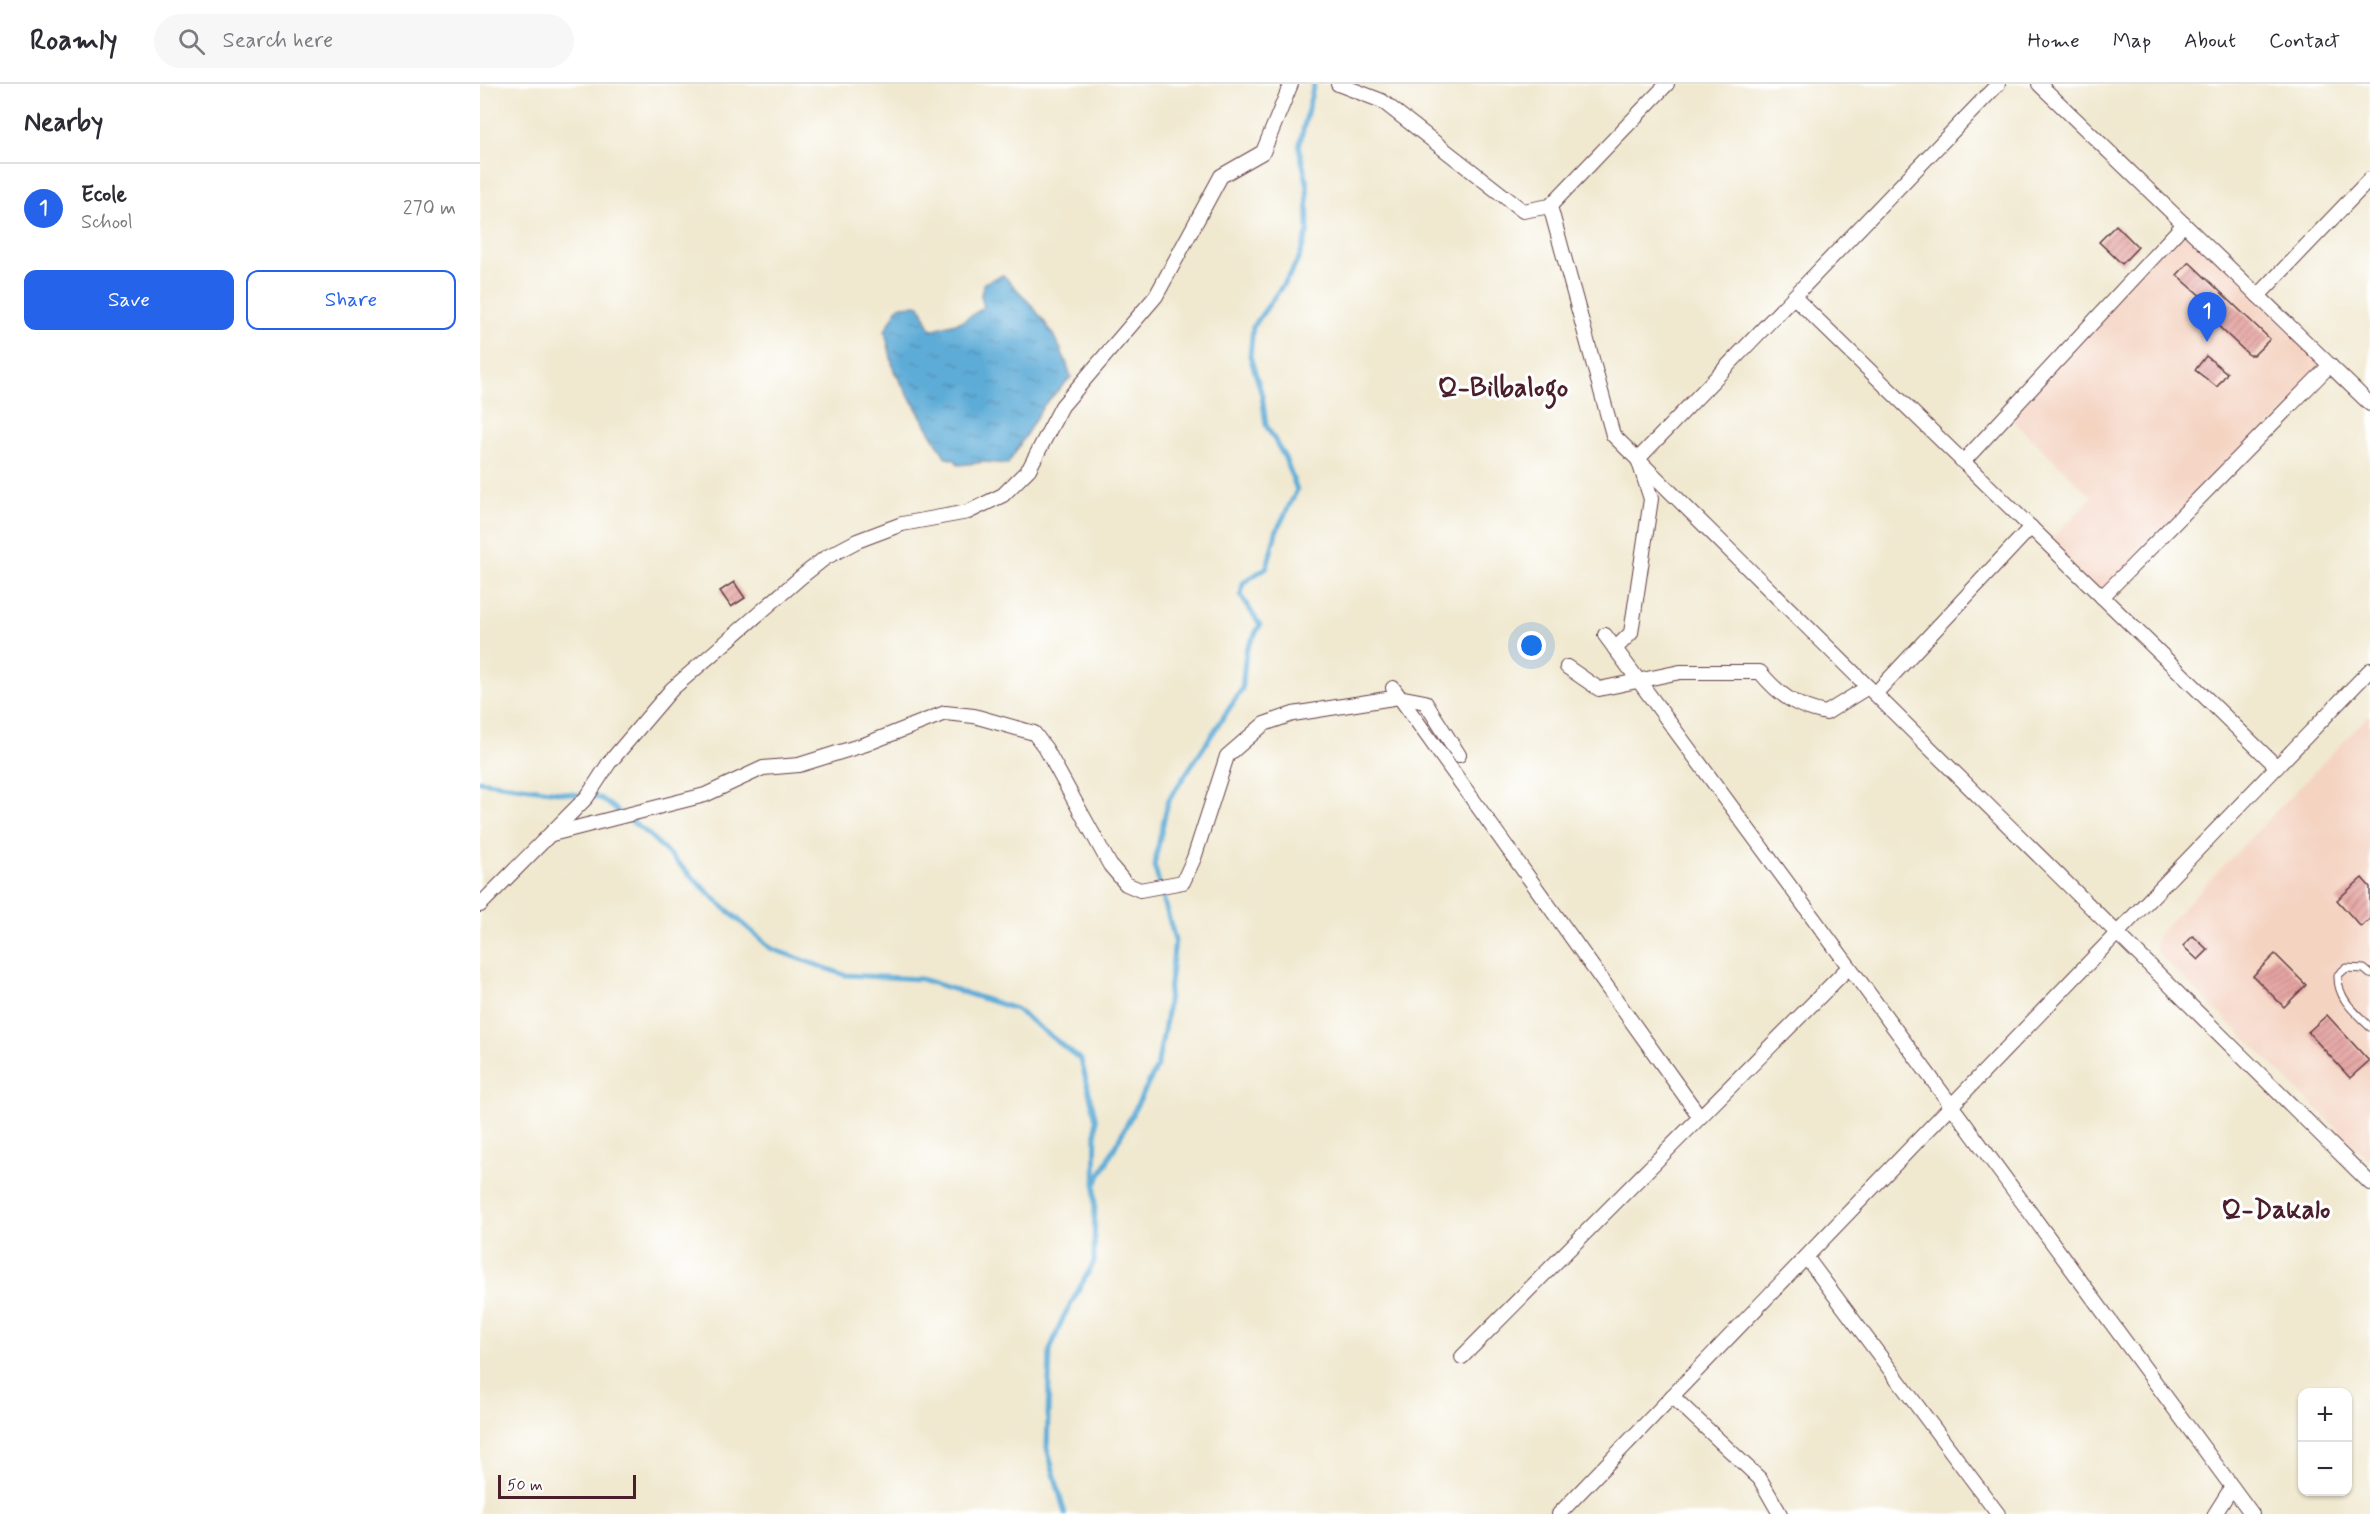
<!DOCTYPE html>
<meta charset="utf-8">
<style>
body{margin:0;font-family:Mynerve,sans-serif;background:#f7f7f7;color:#2b2b33}
.controls{position:absolute;right:18px;bottom:18px;display:grid;overflow:hidden;border-radius:12px;box-shadow:0 2px 4px #0004}
.controls button{width:54px;height:54px;display:grid;place-items:center;padding:0;border:0;border-bottom:2px solid #e1e1e2;background:#fff;color:#2b2b33;font:30px sans-serif}
.scale{position:absolute;left:18px;bottom:15px;width:138px;box-sizing:border-box;padding-left:6px;border:3px solid #4a1f2b;border-top:0;font-size:16px;line-height:21px;white-space:nowrap;color:#4a1f2b;-webkit-text-stroke:4px #fff;paint-order:stroke}
.you{position:absolute;left:1052px;top:562px;width:21px;height:21px;margin:-15px;border:4px solid #fff;border-radius:50%;background:#1a73e8;box-shadow:0 0 0 9px #1a73e833}
.badge{display:grid;place-items:center;width:39px;height:39px;border-radius:50%;background:#2563eb;color:#fff;font-size:20px;font-weight:700}
.pin{position:absolute;translate:-50% -50px;filter:drop-shadow(0 2px 3px #0008)}
.pin::after{content:'';position:absolute;top:32px;width:21px;height:18px;background:inherit;clip-path:polygon(0 0,100% 0,50% 100%)}
.list{margin:0;padding:0;list-style:none}
h2{display:flex;justify-content:space-between;align-items:center;height:78px;margin:0;padding:0 24px;font-size:26px}
h2 small{font-size:20px;font-weight:400;color:#7c7c81}
.list li{display:grid;grid-template-columns:39px 1fr auto;gap:18px;align-items:center;box-sizing:border-box;height:90px;padding:0 24px;border-top:2px solid #e1e1e2}
.list b{display:block;font-size:22px;white-space:nowrap}
.list p{margin:0;font-size:20px;white-space:nowrap;color:#7c7c81}
.list em{font-size:20px;font-style:normal;color:#7c7c81}
.actions{display:flex;gap:12px;padding:18px 24px}
.actions a{flex:1;padding:14px 0;border:2px solid #2563eb;border-radius:12px;text-align:center;font-size:21px;color:#2563eb}
.actions .main{background:#2563eb;color:#fff}
.icon{flex:none;width:33px;height:33px;fill:none;stroke:currentColor;stroke-width:2;stroke-linecap:round;stroke-linejoin:round}
.map{position:relative;flex:none;width:1890px;height:1430px;overflow:hidden}
header{display:flex;align-items:center;gap:36px;box-sizing:border-box;height:84px;padding:0 30px;background:#fff;border-bottom:2px solid #e1e1e2}
header strong{font-size:28px}
nav{display:flex;gap:33px;margin-inline-start:auto;font-size:21px}
.search{width:420px;height:54px;background:#f7f7f7;display:flex;align-items:center;gap:15px;box-sizing:border-box;padding:0 21px;border-radius:33px;color:#7c7c81;font-size:22px}
main{display:flex}
aside{flex:1;background:#fff}
.map>svg:first-child{display:block}
.built{fill:#f4d3c1}
.water{fill:url(#water-ripples);stroke:#546681;stroke-width:1.5}
.lines{fill:none;stroke-linecap:round;stroke-linejoin:round}
.stream{stroke:#5dacd7;stroke-width:5}
.building{fill:url(#building-hatch)}
.service-casing{stroke:#633d44;stroke-width:9}
.minor-casing{stroke:#633d44;stroke-width:16}
.service{stroke:#fff;stroke-width:7}
.minor{stroke:#fff;stroke-width:14}
.labels{text-anchor:middle;stroke-width:6;stroke-linejoin:round;paint-order:stroke}
.quarter-label{font-size:27px;font-weight:bold;fill:#4a1f2b;stroke:#fff}
</style>
<header>
<strong>Roamly</strong>
<div class="search"><svg class="icon" aria-label="search" viewBox="0 0 24 24"><circle cx="10" cy="10" r="6"/><path d="M15 15l6 6"/></svg>Search here</div>
<nav><a>Home</a><a>Map</a><a>About</a><a>Contact</a></nav>
</header>
<main>
<aside>
<h2>Nearby<small></small></h2>
<ul class="list">
<li><span class="badge">1</span><div><b>Ecole</b><p>School</p></div><em>270 m</em></li>
</ul>
<div class="actions"><a class="main">Save</a><a>Share</a></div>
</aside>
<div class="map">
<svg width="1890" height="1430" viewBox="0 0 1890 1430">
<defs>
<pattern id="water-ripples" width="26" height="14" patternUnits="userSpaceOnUse" patternTransform="scale(1.5)"><rect width="26" height="14" fill="#5dacd7"/><path d="M2 4q2-2 4 0t4 0M15 11q2-2 4 0t4 0" fill="none" stroke="#4f8baf"/></pattern>
<pattern id="building-hatch" width="6" height="6" patternUnits="userSpaceOnUse" patternTransform="scale(1.5)"><rect width="6" height="6" fill="#e5a4a2"/><path d="M-1 1l2-2M0 6l6-6M5 7l2-2" fill="none" stroke="#bc8584"/></pattern>
</defs>
<rect width="100%" height="100%" fill="#fff"/>
<filter id="ink" filterUnits="userSpaceOnUse"><feTurbulence type="fractalNoise" baseFrequency=".0167" numOctaves="2"/><feDisplacementMap in="SourceGraphic" scale="12" xChannelSelector="R" yChannelSelector="G"/><feConvolveMatrix kernelMatrix="1 2 1 2 8 2 1 2 1" color-interpolation-filters="sRGB"/></filter>
<filter id="wash" filterUnits="userSpaceOnUse"><feTurbulence type="fractalNoise" baseFrequency=".008" numOctaves="4" result="noise"/><feDisplacementMap in="SourceGraphic" scale="24" xChannelSelector="R" yChannelSelector="G"/><feGaussianBlur stdDeviation="1.35" result="paint"/><feColorMatrix in="noise" values="0 0 0 0 0 0 0 0 0 0 0 0 0 0 0 0 0 1.4 0 .05"/><feComposite in="paint" operator="in"/></filter>
<g filter="url(#wash)">
<rect width="100%" height="100%" fill="#f0e8cf"/>
<g class="built">
<path d="M1704,140L1850,281L1622,513L1567,460L1612,413L1527,331Z"/>
<path d="M1889,631H1890V1077L1676,867L1677,851Z"/>
</g>
<path class="water" d="M523,191C554,222 579,250 591,293L564,321L528,380L504,378L479,381L474,375L466,374L414,287L405,247L419,222L440,221L451,246L483,237L504,223L501,211L504,199Z"/>
<g class="lines">
<g class="stream">
<path d="M0,697L120,714L167,749L237,817L292,865L365,891L441,895L536,925L601,976L616,1036L614,1178L583,1234L570,1266L567,1364L585,1430"/>
<path d="M617,1097L677,983L686,936L695,856L674,781L688,717L762,605L766,567L780,541L761,512L763,499L787,483L796,448L817,406L805,374L786,341L782,311L770,272L773,243L810,191L819,174L828,147L827,99L819,63L834,0"/>
</g>
</g>
<g id="blocks">
<g class="building">
<path d="M1636,141L1658,163L1642,180L1619,158Z"/>
<path d="M1709,178L1790,255L1774,271H1769L1717,222L1724,215L1697,191Z"/>
<path d="M1726,272L1747,289L1737,303L1715,286Z"/>
<path d="M254,498L265,514L251,523L240,507Z"/>
<path d="M1882,794L1890,803V835L1881,843L1857,816Z"/>
<path d="M1713,852L1728,866L1718,876L1703,862Z"/>
<path d="M1795,870L1826,901L1804,923L1773,892Z"/>
<path d="M1847,931L1889,977L1870,994L1828,948Z"/>
</g>
</g>
</g>
<g filter="url(#ink)">
<use href="#blocks" fill-opacity="0" stroke="#633d44" stroke-width="1.5"/>
<g class="lines">
<g class="service-casing">
<path id="service" d="M1890,890L1884,885L1866,884L1858,891C1857,915 1875,928 1890,943"/>
</g>
<g class="minor-casing">
<g id="minor">
<path d="M858,0L902,17L1043,127L1070,122L1187,0"/>
<path d="M1559,0L1890,320"/>
<path d="M1070,122L1133,351L1890,1099"/>
<path d="M1778,212L1890,95"/>
<path d="M1314,213L1797,683"/>
<path d="M1483,378L1704,140"/>
<path d="M1622,513L1850,281"/>
<path d="M1125,551L1772,1430"/>
<path d="M1135,565L1151,549L1171,415L1158,375L1518,0"/>
<path d="M1087,583L1119,605L1200,588H1280C1299,611 1316,623 1346,629L1388,603"/>
<path d="M913,604L1220,1033"/>
<path d="M1395,610L1551,443"/>
<path d="M72,750L225,711L283,684L319,681L386,660L465,629L494,632L554,649L566,665L630,781L646,800L660,806L703,798L714,774L747,672L784,640L813,630L919,613L945,618L979,671"/>
<path d="M0,821L107,713L129,679L192,605L321,493L345,474L377,457L422,440L488,428L523,411L549,385L582,322L676,212L741,92L783,68L811,0"/>
<path d="M1326,1173L1518,1430"/>
<path d="M982,1273L1369,883"/>
<path d="M1192,1312L1280,1395L1300,1430"/>
<path d="M1079,1430L1890,586"/>
<path d="M1735,1430L1752,1403"/>
</g>
</g>
<use href="#service" class="service"/>
<use href="#minor" class="minor"/>
</g>
</g>
<g class="labels">
<g class="quarter-label">
<text x="1023" y="312">Q-Bilbalogo</text>
<text x="1796" y="1134">Q-Dakalo</text>
</g>
</g>
</svg>
<div class="controls">
<button>+</button>
<button>−</button>
</div>
<div class="scale">50 m</div>
<div class="you"></div>
<div class="pin badge" style="left:1727px;top:258px">1</div>
</div>
</main>
